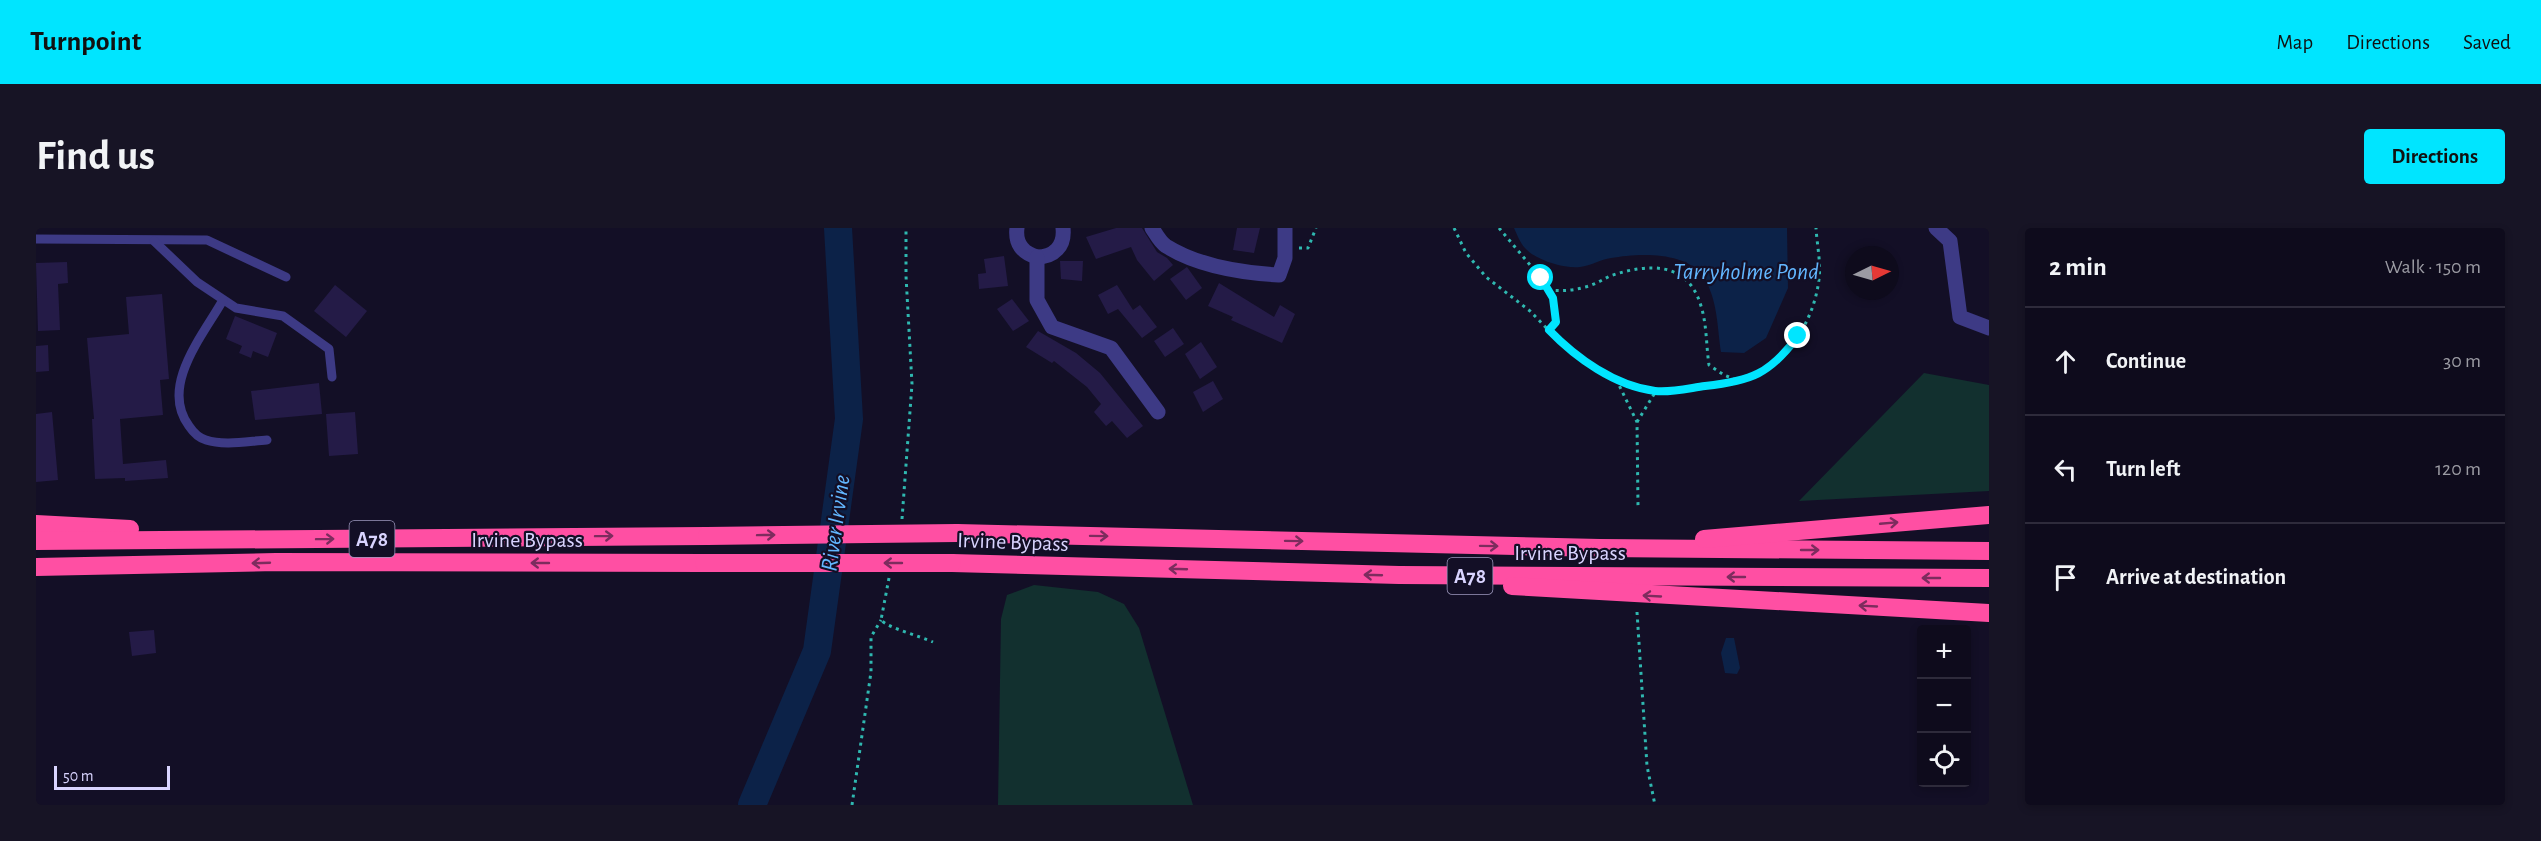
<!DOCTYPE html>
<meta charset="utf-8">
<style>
body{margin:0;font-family:"Alegreya Sans",sans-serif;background:#171425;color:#f1f3f6}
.controls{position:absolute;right:18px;bottom:18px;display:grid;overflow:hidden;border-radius:6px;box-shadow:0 3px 9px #0003}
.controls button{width:54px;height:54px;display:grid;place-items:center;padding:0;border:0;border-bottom:2px solid #2e2b3b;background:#0e0b1c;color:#f1f3f6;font:30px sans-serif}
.compass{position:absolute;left:1809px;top:18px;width:54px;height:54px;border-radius:50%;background:#0e0b1c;box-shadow:0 3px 9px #0003;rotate:85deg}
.scale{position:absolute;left:18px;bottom:15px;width:116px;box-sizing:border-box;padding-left:6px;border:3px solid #d9d4ff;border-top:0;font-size:16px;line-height:21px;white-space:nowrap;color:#d9d4ff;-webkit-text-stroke:4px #130f26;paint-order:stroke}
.stop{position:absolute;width:18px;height:18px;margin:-14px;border:4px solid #00e5ff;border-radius:50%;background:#fff}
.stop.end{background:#00e5ff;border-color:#fff;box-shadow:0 2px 6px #0008}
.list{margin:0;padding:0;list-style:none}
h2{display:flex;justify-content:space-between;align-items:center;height:78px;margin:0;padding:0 24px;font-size:26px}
h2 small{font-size:20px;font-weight:400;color:#9b9ba3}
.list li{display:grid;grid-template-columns:39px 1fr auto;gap:18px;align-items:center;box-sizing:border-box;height:108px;padding:0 24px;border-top:2px solid #2e2b3b}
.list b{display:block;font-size:22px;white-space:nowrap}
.list em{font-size:20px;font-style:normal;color:#9b9ba3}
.icon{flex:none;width:33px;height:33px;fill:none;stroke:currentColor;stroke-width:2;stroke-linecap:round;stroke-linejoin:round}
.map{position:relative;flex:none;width:1953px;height:577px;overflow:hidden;border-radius:6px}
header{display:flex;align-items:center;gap:36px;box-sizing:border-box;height:84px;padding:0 30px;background:#00e5ff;color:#111}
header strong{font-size:28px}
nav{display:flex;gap:33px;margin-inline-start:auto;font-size:21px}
.intro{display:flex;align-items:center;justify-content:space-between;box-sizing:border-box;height:144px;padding:0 36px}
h1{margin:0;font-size:42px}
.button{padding:15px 27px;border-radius:6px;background:#00e5ff;color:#111;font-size:21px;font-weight:700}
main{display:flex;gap:36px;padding:0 36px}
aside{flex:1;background:#0e0b1c;border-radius:6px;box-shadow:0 3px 9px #0003}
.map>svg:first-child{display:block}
.green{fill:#12302f}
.water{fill:#0c2248}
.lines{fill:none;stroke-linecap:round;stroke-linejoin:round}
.river{stroke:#0c2248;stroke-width:28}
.building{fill:#241b47}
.path{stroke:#2fb8b0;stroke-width:3;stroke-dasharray:3 4.5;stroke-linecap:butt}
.lane{stroke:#3d3a85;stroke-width:9}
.street{stroke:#3d3a85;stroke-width:15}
.highway{stroke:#ff4fa3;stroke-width:18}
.highway-bridge{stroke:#ff4fa3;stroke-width:18}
.oneway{stroke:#7d2c5e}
.route{stroke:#00e5ff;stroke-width:8}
.labels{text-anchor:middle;stroke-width:4.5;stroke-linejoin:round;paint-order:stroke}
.shield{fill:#130f26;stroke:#9e99be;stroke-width:1.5}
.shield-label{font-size:21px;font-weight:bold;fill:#d9d4ff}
.street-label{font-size:22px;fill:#d9d4ff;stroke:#130f26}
.water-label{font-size:24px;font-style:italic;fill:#62b6ff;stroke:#130f26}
</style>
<header>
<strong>Turnpoint</strong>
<nav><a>Map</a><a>Directions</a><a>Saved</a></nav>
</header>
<div class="intro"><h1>Find us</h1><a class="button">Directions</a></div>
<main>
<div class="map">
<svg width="1953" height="577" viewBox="0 0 1953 577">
<rect width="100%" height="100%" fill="#130f26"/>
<g class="green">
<path d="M1888,145L1953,157V263L1763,273Z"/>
<path d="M998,357L1062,364L1088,376L1103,400L1157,577H962L965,391L971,367Z"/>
</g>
<g class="water">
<path d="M1478,0H1751L1752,60L1730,110L1708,125L1685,124C1681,98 1682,72 1667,48C1649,23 1602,25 1575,30C1565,31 1555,38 1544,39C1529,41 1499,32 1489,20C1484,15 1481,6 1478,0Z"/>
<path d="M1690,410H1698L1704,440L1701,446L1689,445L1685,425Z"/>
</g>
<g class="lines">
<path class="river" d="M716,577L781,423L813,191L802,0"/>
</g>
<g class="building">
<path d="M1080,0H1106L1121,24L1131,30L1137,37L1118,53L1101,32L1095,19L1060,31L1050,9Z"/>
<path d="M1201,0H1224L1218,25L1197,22Z"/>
<path d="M968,28L972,58L943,61L942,46L950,45L948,31Z"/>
<path d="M1024,33H1047L1046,53L1025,51Z"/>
<path d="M31,34L32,55L22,56L24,102L2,103L0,35Z"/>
<path d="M1151,39L1166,60L1150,72L1134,51Z"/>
<path d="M1183,55L1238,89L1244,77L1259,86L1246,115L1195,92L1197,89L1172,78Z"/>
<path d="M299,57L331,83L310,109L278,83Z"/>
<path d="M1081,57L1097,82L1104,77L1121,99L1106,110L1082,81L1072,86L1062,67Z"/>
<path d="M126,66L133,151L124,152L127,187L84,191L87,236L130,232L132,250L89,253V250L59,251L56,191H58L51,110L93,106L90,69Z"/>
<path d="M976,71L993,93L977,103L961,81Z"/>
<path d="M199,88L241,105L232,129L217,123L215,130L203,125L206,118L190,111Z"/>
<path d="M1137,100L1148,116L1129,129L1118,113Z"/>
<path d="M1002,103L1040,125L1064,145L1107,198L1091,210L1076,193L1070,198L1058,184L1065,176L1051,159L1018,133L1016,135L990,119Z"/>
<path d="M1165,114L1181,139L1164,151L1149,126Z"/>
<path d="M12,117L13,143L0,144V118Z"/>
<path d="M1177,153L1187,171L1167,184L1157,164Z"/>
<path d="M283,155L286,186L219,192L215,163Z"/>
<path d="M16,184L22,252L0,254V186Z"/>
<path d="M319,184L322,226L293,228L290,186Z"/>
<path d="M118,402L120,425L96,428L93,404Z"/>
</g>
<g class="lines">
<g class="path">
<path d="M1418,0L1430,25L1450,49L1494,83L1523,113L1581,153L1601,194L1602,278"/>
<path d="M1463,0L1505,50L1517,70L1520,94L1513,102"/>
<path d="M1263,20H1272L1280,0"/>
<path d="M1512,62C1525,63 1536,63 1549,59C1558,57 1566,52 1574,48C1612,35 1652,33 1665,78C1671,97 1670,117 1673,137L1688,147L1703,153"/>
<path d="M1581,153L1620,163"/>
<path d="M1601,194L1620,163C1645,161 1685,160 1707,153C1750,138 1778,94 1783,51C1785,34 1781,17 1780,0"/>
<path d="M866,291L876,156L870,48V0"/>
<path d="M853,350L845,392C852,400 884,408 897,414"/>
<path d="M1601,384L1611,538L1619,577"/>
<path d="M816,577L835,444V409L845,392"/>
</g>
<g class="lane">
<path d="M0,11L171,12L250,49"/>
<path d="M118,13L161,54L200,80L247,88L293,121L296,149"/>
<path d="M187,72C168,106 123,158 153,198C157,204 163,210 170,212C188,218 213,213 231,212"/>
</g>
<g class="street">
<path d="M981,0C979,15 986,25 1001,29C1018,29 1029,18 1027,0"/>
<path d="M1116,0C1120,6 1124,14 1130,18C1162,38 1207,45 1243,47L1249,30V0"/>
<path d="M1900,0L1914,13L1924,89L1953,100"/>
<path d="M1001,29V72L1016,99L1075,120L1122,184"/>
</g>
<g class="highway">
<path d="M0,296L94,301"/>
<path d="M921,305L1564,320L1953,323"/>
<path d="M1668,311L1953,287"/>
<path d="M0,313L671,308"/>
<path d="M916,335L1363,347L1953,350"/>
<path d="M0,339L240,334L668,335"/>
<path d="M1476,358L1953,385"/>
</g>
<g class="highway-bridge">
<path d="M671,308L921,305"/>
<path d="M668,335H916"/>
</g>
</g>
<defs><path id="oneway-shaft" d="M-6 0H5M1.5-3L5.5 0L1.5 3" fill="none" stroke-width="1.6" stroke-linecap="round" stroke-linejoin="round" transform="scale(1.5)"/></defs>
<g class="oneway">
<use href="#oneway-shaft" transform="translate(1853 295) rotate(-5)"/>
<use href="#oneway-shaft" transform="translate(730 307) rotate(-1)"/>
<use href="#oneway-shaft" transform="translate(568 308) rotate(-1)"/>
<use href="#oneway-shaft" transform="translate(1063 308) rotate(1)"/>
<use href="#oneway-shaft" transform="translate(289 311) rotate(-1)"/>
<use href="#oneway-shaft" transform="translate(1258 313) rotate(1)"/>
<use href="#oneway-shaft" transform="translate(1453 318) rotate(1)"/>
<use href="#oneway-shaft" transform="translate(1774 322)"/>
<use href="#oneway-shaft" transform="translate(225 335) rotate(178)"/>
<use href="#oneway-shaft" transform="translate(504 335) rotate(-180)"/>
<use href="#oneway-shaft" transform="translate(857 335) rotate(180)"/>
<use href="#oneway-shaft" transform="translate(1142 341) rotate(-178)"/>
<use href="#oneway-shaft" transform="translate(1337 347) rotate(-178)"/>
<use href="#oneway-shaft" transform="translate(1700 349) rotate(-180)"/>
<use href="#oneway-shaft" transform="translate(1895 350) rotate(-180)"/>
<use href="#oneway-shaft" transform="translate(1616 368) rotate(-177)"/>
<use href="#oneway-shaft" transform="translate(1832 378) rotate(-177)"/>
</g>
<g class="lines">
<path class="route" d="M1505,50L1517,70L1520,94L1513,102C1540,130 1579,158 1619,163C1634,165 1654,160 1669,158C1715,153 1734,146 1762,108"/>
</g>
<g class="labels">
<g class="shield">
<rect x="313.5" y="293" width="45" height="36" rx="4.5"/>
<rect x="1411.5" y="330" width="45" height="36" rx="4.5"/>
</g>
<g class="shield-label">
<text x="336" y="318">A78</text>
<text x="1434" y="355">A78</text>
</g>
<g class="street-label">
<text x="491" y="319">Irvine Bypass</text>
<text transform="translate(977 313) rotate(2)" y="8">Irvine Bypass</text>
<text x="1534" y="332">Irvine Bypass</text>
</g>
<g class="water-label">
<text x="1710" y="51">Tarryholme Pond</text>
<text transform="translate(799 295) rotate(-82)" y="8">River Irvine</text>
</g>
</g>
</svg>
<div class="controls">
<button>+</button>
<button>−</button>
<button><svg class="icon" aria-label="locate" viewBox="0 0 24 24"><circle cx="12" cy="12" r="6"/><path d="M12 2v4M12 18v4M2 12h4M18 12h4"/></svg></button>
</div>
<svg class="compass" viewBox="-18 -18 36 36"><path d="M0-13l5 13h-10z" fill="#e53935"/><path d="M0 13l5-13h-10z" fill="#9b9ba3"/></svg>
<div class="scale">50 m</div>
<div class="stop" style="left:1505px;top:50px"></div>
<div class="stop end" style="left:1762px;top:108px"></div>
</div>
<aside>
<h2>2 min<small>Walk · 150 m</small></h2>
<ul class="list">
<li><svg class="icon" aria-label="ahead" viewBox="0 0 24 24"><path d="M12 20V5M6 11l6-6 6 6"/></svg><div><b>Continue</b></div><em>30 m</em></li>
<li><svg class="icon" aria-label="left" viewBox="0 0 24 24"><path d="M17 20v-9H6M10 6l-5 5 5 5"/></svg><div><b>Turn left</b></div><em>120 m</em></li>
<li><svg class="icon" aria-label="arrive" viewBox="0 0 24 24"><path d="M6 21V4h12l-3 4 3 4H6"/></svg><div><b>Arrive at destination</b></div></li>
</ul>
</aside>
</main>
